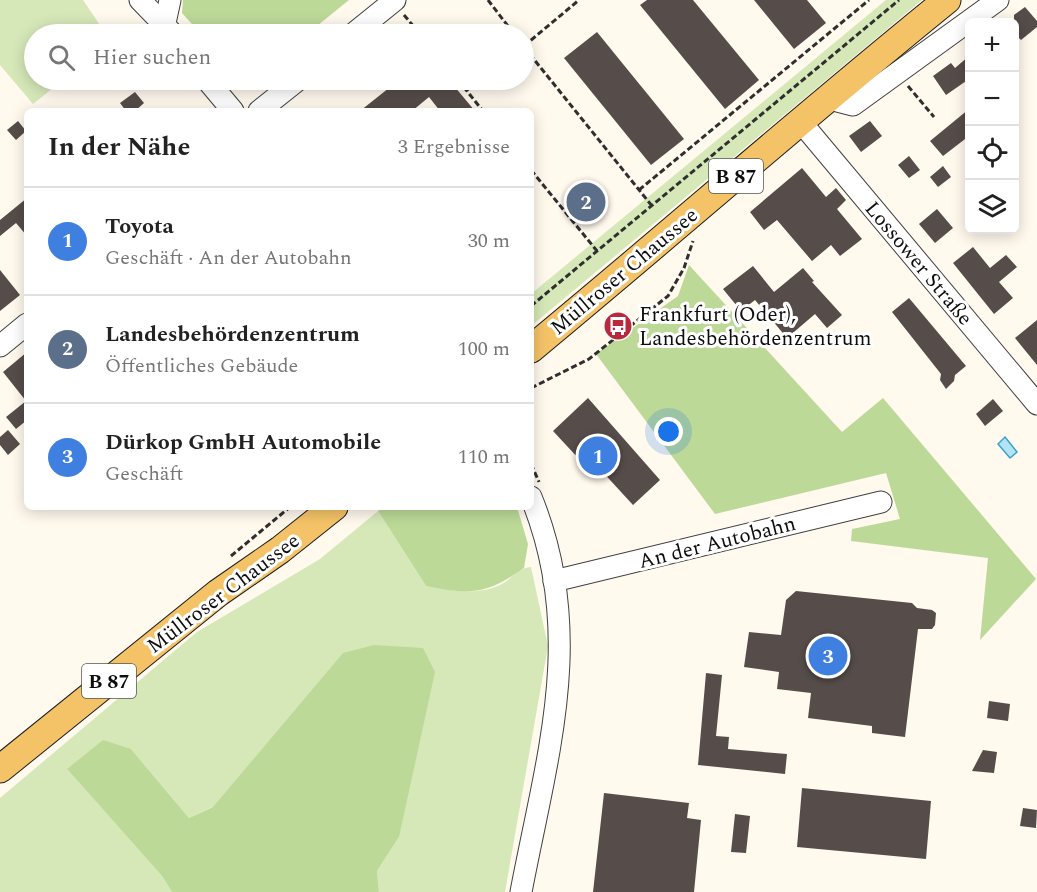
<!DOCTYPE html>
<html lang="de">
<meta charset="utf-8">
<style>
body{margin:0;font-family:Spectral,serif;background:#f6f6f6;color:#222}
.controls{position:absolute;right:18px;top:18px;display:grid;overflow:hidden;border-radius:9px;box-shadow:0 3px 15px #0003}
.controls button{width:54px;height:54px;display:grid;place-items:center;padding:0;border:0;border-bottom:2px solid #e0e0e0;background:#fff;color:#222;font:30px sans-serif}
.you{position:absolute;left:669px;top:432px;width:21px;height:21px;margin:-15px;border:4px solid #fff;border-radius:50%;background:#1a73e8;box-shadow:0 0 0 9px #1a73e833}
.badge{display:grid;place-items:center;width:39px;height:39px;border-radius:50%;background:#ba283f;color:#fff;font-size:20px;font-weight:700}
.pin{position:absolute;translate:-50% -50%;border:3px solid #fff;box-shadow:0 2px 6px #0006}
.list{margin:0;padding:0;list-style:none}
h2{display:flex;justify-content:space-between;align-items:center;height:78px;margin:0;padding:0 24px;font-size:26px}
h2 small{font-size:20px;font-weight:400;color:#767676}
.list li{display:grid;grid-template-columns:39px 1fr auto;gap:18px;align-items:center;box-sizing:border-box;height:108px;padding:0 24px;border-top:2px solid #e0e0e0}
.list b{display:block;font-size:22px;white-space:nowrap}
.list p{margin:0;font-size:20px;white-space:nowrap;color:#767676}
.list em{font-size:20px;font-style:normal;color:#767676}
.icon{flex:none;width:33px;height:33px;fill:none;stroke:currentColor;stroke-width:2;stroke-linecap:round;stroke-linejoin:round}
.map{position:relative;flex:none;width:1037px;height:892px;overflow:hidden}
.search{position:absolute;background:#fff;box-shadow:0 3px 15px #0003;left:24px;top:24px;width:510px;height:66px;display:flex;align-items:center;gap:15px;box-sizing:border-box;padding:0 21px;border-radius:33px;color:#767676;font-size:22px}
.panel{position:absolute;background:#fff;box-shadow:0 3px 15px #0003;left:24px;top:108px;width:510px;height:402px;border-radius:9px}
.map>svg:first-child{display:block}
.green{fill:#d6e8b8}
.forest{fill:#bcd998}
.water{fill:#b3e4f5;stroke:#3ca2ca;stroke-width:1.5}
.building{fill:#564d4a}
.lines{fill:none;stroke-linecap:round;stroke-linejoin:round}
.minor-casing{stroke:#404040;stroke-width:23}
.major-casing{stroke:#1e1e1e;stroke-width:29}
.path{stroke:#2f2f2f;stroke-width:3;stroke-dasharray:6 3;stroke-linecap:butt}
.minor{stroke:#fff;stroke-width:21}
.major{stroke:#f5c367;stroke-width:27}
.labels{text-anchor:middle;stroke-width:6;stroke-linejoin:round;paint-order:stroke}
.shield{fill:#fff;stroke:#565656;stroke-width:1.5}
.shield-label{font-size:20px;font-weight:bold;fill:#0d0d0d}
.street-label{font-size:21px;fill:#0d0d0d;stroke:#fff}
.poi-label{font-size:21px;fill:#0d0d0d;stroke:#fff;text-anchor:start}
</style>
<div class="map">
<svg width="1037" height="892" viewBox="0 0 1037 892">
<rect width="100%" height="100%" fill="#fff9ee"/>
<g class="green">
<path d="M0,0H83L106,34H34V80H63L33,104L0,65Z"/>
<path d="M886,0H922L531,326V294Z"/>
<path d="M378,511L426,586C450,590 476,596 500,585C511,580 518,568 531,567L548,646L505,892H379L377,871L399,837L212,807L189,818L131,749L67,769L162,876L172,892H0V798L197,632L320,559Z"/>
</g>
<g class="forest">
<path d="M183,0H349L307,34H201L182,13Z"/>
<path d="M689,265L842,432L883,398L1036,579L980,640L988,558L851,541L852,529L900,519L886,473L715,514L596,354L678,296Z"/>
<path d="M382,507H517L528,544L524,568C486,595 471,595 426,586L378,511Z"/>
<path d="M374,645L423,648L435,672L399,837L377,871L379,892H172L162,876L67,769L103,740L131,749L189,818L213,807L343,653Z"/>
</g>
<path class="water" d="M1005,437L1017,452L1010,458L998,444Z"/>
<g class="building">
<path d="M647,0H693L759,80L725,109L640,5Z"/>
<path d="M754,0H807L826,23L794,49Z"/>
<path d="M1025,7L1037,21V27L1021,40L1014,33V15Z"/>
<path d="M597,32L684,139L651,165L564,58Z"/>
<path d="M969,56V79L946,95L933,76L951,63L955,68Z"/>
<path d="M399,80H449L475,111H440L429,97L412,111H360Z"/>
<path d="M135,92L144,103L135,111H126L120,103Z"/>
<path d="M969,109V136L943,156L930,141Z"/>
<path d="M18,121L26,131L16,140L7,130Z"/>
<path d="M870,121L882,136L861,152L849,136Z"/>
<path d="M909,156L920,170L909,178L898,165Z"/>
<path d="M943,166L951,177L938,187L930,177Z"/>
<path d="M802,168L826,197L836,188L846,200L837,209L862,239L840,256L831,245L812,261L777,220L764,230L750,212Z"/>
<path d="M27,198V236L16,223L0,236V220Z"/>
<path d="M937,209L953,228L935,243L919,224Z"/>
<path d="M973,247L990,268L1006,255L1017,267L999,282L1013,298L994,314L953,263Z"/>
<path d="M753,266L774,292L803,268L814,281L812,282L842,315L827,328L815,314L787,338L755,300L741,311L723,289Z"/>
<path d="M0,270L20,295L0,311Z"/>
<path d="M909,298L966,366L955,375L954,381L946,389L940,380L941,374L892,312Z"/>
<path d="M1037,320V365L1015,338Z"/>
<path d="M27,352V420L16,429L6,417L26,401L3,372Z"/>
<path d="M588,398L660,480L633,505L599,468L593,474L553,431Z"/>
<path d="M993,399L1003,411L985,426L976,414Z"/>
<path d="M8,430L20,444L8,455L0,445V437Z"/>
<path d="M796,591L912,603L917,608L932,610L936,613L935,625L932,629H918L905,737L872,733V726L808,718L811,693L777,689L779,672L744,667L749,632L781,635L786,600Z"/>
<path d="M706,673L722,675L716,736L729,737L728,749L787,754L785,774L698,765Z"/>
<path d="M989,701L1010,704L1008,721L987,718Z"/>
<path d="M983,750L997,752L994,773L972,771Z"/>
<path d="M802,788L931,801L926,859L797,847Z"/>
<path d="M604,793L689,803L687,818L701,820L694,892H593Z"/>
<path d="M1023,808L1037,810L1036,828L1020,826Z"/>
<path d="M735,814L750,816L746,853L731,852Z"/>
</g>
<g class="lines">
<g class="minor-casing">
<g id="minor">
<path d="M140,0L173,34"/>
<path d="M165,23L170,0"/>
<path d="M353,34L395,0"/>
<path d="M207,80L233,111"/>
<path d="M826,98L853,105L998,0"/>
<path d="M259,111L298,80"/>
<path d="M800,121L1037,404"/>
<path d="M0,346L27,324"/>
<path d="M554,581L881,502"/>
<path d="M521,892C547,755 587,634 531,497"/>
</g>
</g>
<g class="major-casing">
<g id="major">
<path d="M531,349C670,234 806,114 947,0"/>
<path d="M0,769L218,593L280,550L334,507"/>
</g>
</g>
<g class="path">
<path d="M488,0L514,34"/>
<path d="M404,15L420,34"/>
<path d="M524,46L579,0"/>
<path d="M524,47L652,206"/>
<path d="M458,80L483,111"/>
<path d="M908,86L934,117"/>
<path d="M467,90L480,80"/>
<path d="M531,170L597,251"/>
<path d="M639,190L869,0"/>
<path d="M531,306L899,0"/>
<path d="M531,388L589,359L668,296L684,268L693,241"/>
<path d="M531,464L539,482"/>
<path d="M231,556L290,507"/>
</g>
<use href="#minor" class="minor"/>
<use href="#major" class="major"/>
</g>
<defs>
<g id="bus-disc" transform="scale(1.5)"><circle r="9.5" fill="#ba283f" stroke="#fff"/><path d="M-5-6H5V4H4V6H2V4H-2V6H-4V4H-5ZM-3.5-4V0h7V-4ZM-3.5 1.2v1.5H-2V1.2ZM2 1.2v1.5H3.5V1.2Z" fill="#fff"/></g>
</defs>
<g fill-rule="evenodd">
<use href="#bus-disc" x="618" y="326"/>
</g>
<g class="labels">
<g class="shield">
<rect x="709" y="159" width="54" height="34" rx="4.5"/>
<rect x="82" y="664" width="54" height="34" rx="4.5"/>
</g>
<g class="shield-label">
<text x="736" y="183">B 87</text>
<text x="109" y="688">B 87</text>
</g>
<g class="street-label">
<text transform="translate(919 263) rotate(50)" y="7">Lossower Straße</text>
<text transform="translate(624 271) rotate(-40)" y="7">Müllroser Chaussee</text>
<text transform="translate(717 542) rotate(-14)" y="7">An der Autobahn</text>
<text transform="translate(223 593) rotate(-37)" y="7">Müllroser Chaussee</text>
</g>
<g class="poi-label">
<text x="639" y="321">Frankfurt (Oder),<tspan x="639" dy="24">Landesbehördenzentrum</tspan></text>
</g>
</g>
</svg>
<div class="controls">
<button>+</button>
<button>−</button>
<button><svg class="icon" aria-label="locate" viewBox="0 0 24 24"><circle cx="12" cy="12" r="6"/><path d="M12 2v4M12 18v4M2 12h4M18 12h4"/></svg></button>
<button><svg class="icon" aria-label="layers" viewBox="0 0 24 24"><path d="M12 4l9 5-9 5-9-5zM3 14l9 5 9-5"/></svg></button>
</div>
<div class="you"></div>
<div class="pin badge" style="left:598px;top:456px;background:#3f7fe0">1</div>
<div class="pin badge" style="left:586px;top:202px;background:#5c6f8a">2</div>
<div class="pin badge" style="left:828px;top:656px;background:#3f7fe0">3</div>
<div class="search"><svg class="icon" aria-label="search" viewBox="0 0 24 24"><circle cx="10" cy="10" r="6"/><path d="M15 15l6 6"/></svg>Hier suchen</div>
<section class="panel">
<h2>In der Nähe<small>3 Ergebnisse</small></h2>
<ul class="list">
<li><span class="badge" style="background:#3f7fe0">1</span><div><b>Toyota</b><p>Geschäft · An der Autobahn</p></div><em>30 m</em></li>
<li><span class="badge" style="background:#5c6f8a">2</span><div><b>Landesbehördenzentrum</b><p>Öffentliches Gebäude</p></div><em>100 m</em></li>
<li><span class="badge" style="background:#3f7fe0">3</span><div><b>Dürkop GmbH Automobile</b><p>Geschäft</p></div><em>110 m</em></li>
</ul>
</section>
</div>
